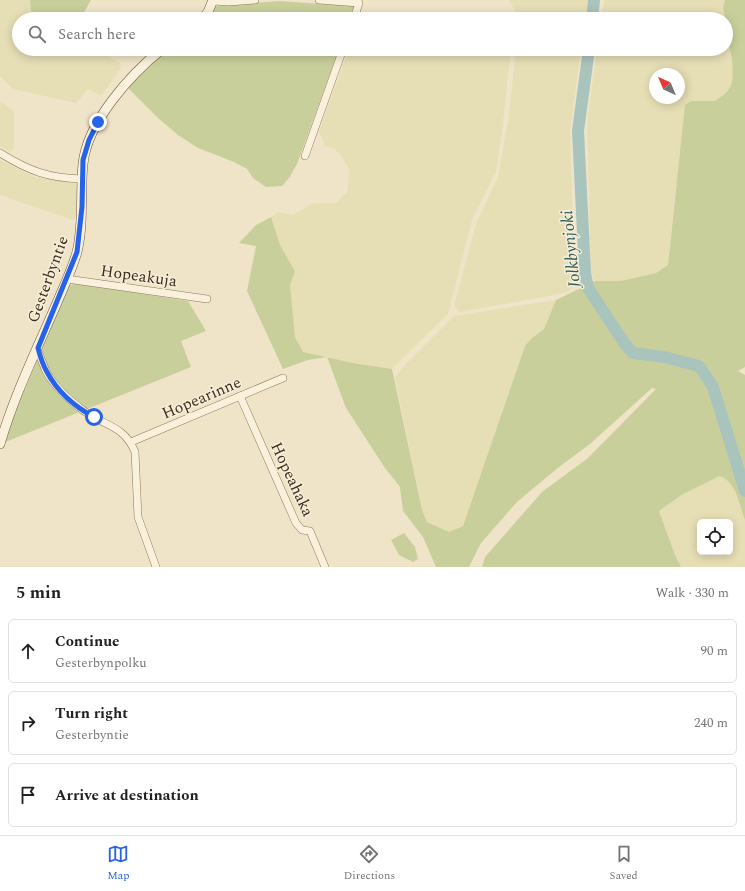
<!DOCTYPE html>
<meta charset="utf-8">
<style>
body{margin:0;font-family:Spectral,serif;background:#f2f2f2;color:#202124}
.controls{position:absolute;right:12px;bottom:12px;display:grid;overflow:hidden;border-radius:6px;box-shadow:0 2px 10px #0003}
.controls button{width:36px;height:36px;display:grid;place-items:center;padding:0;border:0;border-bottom:1px solid #e0e0e0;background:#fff;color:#202124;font:20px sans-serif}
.compass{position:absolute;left:649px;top:68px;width:36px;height:36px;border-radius:50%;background:#fff;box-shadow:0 2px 10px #0003;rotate:316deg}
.stop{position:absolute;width:12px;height:12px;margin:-9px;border:3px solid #2563eb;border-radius:50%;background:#fff}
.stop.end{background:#2563eb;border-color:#fff;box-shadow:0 1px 4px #0008}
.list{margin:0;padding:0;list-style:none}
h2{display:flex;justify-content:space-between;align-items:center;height:52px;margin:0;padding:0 16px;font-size:17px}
h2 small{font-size:13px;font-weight:400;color:#757577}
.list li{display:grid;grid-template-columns:26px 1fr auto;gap:12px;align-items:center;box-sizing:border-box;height:64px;margin:0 8px 8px;padding:0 8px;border:1px solid #e0e0e0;border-radius:6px}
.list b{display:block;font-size:15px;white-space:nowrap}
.list p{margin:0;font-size:13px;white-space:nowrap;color:#757577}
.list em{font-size:13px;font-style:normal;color:#757577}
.icon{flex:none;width:22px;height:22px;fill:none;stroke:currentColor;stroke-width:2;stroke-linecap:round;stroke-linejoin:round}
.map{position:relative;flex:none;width:745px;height:567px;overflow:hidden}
.search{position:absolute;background:#fff;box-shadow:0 2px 10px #0003;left:12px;right:12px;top:12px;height:44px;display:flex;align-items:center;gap:10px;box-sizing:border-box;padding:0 14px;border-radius:22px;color:#757577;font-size:15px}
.sheet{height:268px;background:#fff}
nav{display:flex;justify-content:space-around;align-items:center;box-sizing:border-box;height:56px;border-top:1px solid #e0e0e0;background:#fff;font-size:11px;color:#757577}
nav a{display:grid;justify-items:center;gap:2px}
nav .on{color:#2563eb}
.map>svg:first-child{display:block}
.farmland{fill:#e6deb5;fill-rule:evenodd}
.green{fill:#c9cf9b}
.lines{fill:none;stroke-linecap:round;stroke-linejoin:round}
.river{stroke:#a9c4bc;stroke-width:12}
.street-casing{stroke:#8d765c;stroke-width:8}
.secondary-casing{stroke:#6f573f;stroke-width:10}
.street{stroke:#faf1dc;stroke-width:7}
.secondary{stroke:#faf1dc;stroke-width:9}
.route{stroke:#2563eb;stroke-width:5}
.labels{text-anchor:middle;stroke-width:3;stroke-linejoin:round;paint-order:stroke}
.street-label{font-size:16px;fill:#3d2e20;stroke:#f7eed8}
.water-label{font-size:17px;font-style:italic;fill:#2f5d5a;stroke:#f7eed8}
</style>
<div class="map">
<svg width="745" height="567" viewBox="0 0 745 567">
<rect width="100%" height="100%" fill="#f0e4c8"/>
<g class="farmland">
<path d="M0,0H30L31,11L44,19H19V49H96L120,63L121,68L101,96L88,89L76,103L13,89L0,76Z"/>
<path d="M509,0H588L585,19H519V17Z"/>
<path d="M604,0H725L723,7L725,19H601Z"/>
<path d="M370,12L387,19H358L360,14Z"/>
<path d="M726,27L734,76L730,89L715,101H691L675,192L668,265L656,273L621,281H595L591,272L587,123L597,49H726ZM655,74H679V98H655Z"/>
<path d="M349,49H511L502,131L496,172L472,220L448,314L392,369L353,363L303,352L295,337L290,285L295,271L280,245L271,217L278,212L293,215L314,203H336L347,192L350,171L342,157L334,148L325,146L319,131Z"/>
<path d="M516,49H581L570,132L575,285L569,291L559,294L460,312L454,306L476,224L498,177L509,115Z"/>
<path d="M0,102L3,103L14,112V149L9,152L0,146Z"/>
<path d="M0,160L34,177L74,183L77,186L76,217L73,220L0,195Z"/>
<path d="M556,300L544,329L532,338L525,346L463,526L449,532L427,522L422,510L395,377L402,368L454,316Z"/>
<path d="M719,476L726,478L732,484L745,520V567H681L675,556L659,511L683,494L704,484ZM700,522H730V552H700Z"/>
</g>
<g class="green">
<path d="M30,0H91L80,19H44L31,11Z"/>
<path d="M725,0H745V367L738,371L745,375V520C739,505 736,480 719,476L704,484L683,494L659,511L675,555L681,567H482L485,557L542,492L588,458L656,389L652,388L590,444L559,467L517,502L481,543L469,567H436L423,537L403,511L400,487L385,468L346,408L327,357L308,360L283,369L247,291L256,246L239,243L256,225L271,217L280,245L295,271L290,285L295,337L303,352L353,363L392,369L422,510L427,522L449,532L463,526L525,346L532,338L544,329L556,300L595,281H621L656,273L668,265L685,105L691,101H715C719,98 726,94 729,89C739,76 726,37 726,19H725L723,7Z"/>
<path d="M278,1L354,6L349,19H205L217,6Z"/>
<path d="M169,49H339L297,164L289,178L282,186L266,187L253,178L247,169L234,162L198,148L178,135L158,118L128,88L130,84Z"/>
<path d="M76,283L188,301L206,331L181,341L191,367L3,443L67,287Z"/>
<path d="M404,533L415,547L418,559L413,562L399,555L391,540Z"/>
</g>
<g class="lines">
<g class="river">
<path d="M592,19L594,0"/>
<path d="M589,49L578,131L585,273L588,288L625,344L633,353L664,357L699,366L713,387L745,491"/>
</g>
<g class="street-casing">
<g id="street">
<path d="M319,0L359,3L354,19"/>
<path d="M213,1L229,2L255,0"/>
<path d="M0,153C29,171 48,178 82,179"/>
<path d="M305,156L343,49"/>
<path d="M67,279L207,299"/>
<path d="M37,349C40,356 43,364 46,371C55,388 69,400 84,411C104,426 124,425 135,452L138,517L156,567"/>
<path d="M240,396L296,523L302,530L310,531L325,567"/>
<path d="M131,442L283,378"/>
</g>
</g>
<g class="secondary-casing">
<g id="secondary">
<path d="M202,19L208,12L213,0"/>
<path d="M0,444C14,396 36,351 56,305C63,288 72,270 77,252C84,223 80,193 83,164C87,122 131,74 162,49"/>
</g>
</g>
<use href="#street" class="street"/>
<use href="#secondary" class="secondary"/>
</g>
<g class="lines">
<path class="route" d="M94,417C75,407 57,391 47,372C43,365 40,356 38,348L77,252L82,207L83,160L89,140L98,122"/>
</g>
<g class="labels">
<g class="street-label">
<text transform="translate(139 275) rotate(8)" y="6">Hopeakuja</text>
<text transform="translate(47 279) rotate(-70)" y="6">Gesterbyntie</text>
<text transform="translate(201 397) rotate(-23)" y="6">Hopearinne</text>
<text transform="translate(293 479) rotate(65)" y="6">Hopeahaka</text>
</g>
<g class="water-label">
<text transform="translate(570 249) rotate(-96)" y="6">Jolkbynjoki</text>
</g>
</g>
</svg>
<div class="controls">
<button><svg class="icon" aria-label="locate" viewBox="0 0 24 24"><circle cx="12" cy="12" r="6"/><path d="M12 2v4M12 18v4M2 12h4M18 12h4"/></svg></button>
</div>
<svg class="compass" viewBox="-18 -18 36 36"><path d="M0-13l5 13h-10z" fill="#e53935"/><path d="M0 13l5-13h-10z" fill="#757577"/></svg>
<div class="stop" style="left:94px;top:417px"></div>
<div class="stop end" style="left:98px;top:122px"></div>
<div class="search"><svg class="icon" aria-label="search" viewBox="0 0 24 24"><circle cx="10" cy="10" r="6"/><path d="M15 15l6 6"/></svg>Search here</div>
</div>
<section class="sheet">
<h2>5 min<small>Walk · 330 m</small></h2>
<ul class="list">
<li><svg class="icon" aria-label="ahead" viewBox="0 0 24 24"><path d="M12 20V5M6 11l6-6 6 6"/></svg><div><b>Continue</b><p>Gesterbynpolku</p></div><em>90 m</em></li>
<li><svg class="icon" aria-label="right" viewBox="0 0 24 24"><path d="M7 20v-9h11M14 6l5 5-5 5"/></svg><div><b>Turn right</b><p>Gesterbyntie</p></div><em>240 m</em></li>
<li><svg class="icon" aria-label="arrive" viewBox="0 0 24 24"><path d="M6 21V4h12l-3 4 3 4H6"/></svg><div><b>Arrive at destination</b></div></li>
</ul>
</section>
<nav>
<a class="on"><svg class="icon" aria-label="map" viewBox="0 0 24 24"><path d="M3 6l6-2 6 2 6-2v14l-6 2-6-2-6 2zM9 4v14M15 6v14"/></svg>Map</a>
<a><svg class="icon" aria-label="directions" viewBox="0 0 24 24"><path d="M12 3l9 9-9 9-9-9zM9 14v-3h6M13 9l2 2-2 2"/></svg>Directions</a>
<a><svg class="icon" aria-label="saved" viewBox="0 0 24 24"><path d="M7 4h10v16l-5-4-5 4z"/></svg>Saved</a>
</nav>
